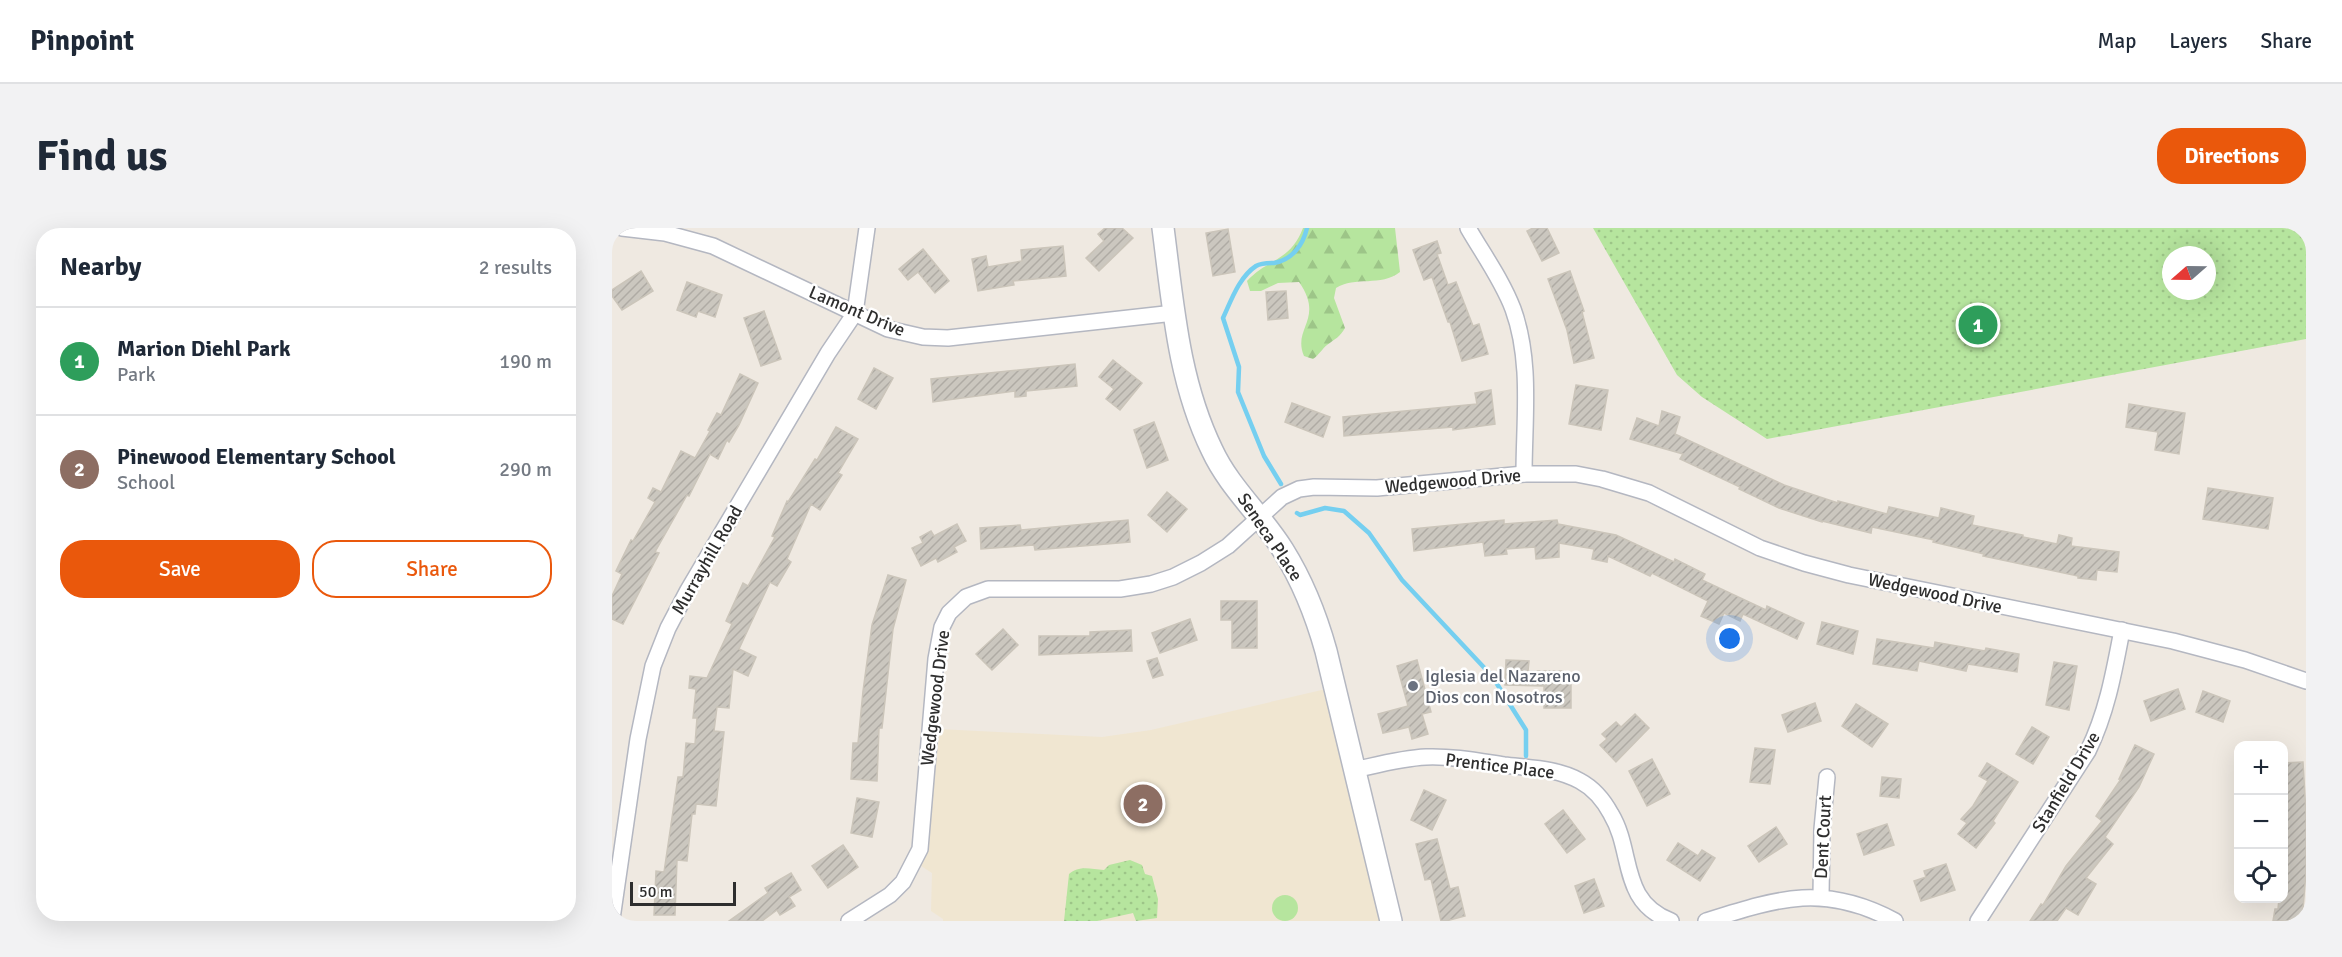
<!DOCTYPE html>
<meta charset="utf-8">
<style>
body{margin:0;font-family:Signika,sans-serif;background:#f2f2f3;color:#1f2937}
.controls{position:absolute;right:18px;bottom:18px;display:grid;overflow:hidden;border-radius:12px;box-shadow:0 6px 24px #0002}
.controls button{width:54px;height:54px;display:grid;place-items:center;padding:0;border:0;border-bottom:2px solid #e0e1e3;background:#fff;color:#1f2937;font:30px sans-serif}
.compass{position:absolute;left:1550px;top:18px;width:54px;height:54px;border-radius:50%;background:#fff;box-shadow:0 6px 24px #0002;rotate:250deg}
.scale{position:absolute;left:18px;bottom:15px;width:106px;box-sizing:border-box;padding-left:6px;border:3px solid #2e2e2e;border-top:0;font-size:16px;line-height:21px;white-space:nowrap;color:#2e2e2e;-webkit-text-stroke:4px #fff;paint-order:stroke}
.you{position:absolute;left:1118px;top:411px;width:21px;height:21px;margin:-15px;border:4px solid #fff;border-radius:50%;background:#1a73e8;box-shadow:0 0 0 9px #1a73e833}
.badge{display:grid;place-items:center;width:39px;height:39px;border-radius:50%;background:#ea580c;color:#fff;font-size:20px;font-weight:700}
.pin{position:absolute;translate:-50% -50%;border:3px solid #fff;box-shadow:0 2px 6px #0006}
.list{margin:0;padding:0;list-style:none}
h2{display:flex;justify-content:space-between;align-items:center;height:78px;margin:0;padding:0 24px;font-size:26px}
h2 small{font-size:20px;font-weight:400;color:#747a83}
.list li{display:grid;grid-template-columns:39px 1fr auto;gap:18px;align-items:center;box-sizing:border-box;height:108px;padding:0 24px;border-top:2px solid #e0e1e3}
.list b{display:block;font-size:22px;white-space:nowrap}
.list p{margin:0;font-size:20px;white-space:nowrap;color:#747a83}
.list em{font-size:20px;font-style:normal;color:#747a83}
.actions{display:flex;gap:12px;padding:18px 24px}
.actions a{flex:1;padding:14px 0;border:2px solid #ea580c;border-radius:24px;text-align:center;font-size:21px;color:#ea580c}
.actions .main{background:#ea580c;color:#fff}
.icon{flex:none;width:33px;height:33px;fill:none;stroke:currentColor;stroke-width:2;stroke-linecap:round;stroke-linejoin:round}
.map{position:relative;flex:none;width:1694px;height:693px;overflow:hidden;border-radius:24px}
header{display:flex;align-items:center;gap:36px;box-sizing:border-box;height:84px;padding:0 30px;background:#fff;border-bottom:2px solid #e0e1e3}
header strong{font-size:28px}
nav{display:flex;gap:33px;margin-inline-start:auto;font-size:21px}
.intro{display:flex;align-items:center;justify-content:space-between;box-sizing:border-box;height:144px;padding:0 36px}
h1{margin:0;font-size:42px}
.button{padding:15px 27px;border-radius:24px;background:#ea580c;color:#fff;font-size:21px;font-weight:700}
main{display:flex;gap:36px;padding:0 36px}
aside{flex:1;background:#fff;border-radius:24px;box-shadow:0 6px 24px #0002}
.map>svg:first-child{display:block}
.education{fill:#f0e6d1}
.forest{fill:url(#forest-firs)}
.park{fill:url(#park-dots);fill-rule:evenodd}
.garden{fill:#b6e59e}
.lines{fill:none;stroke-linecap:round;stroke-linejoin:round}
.stream{stroke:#75cff0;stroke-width:4.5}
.building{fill:url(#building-hatch);stroke:#cbc5ba;stroke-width:1.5}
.street-casing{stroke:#b4b7c1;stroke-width:18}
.secondary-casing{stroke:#b4b7c1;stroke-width:24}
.street{stroke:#fff;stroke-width:15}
.secondary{stroke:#fff;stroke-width:21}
.worship-dot{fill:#6b7280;stroke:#fff;stroke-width:2}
.labels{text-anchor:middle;stroke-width:5;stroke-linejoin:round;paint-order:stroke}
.street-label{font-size:18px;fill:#2e2e2e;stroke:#fff}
.worship-label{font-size:18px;fill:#5b616d;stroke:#fff;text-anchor:start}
</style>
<header>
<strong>Pinpoint</strong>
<nav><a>Map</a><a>Layers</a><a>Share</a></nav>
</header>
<div class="intro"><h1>Find us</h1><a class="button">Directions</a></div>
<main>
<aside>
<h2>Nearby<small>2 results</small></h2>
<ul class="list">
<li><span class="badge" style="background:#2e9e5b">1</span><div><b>Marion Diehl Park</b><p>Park</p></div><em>190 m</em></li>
<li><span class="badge" style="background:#8d6e63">2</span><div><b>Pinewood Elementary School</b><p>School</p></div><em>290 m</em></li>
</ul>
<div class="actions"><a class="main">Save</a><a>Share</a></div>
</aside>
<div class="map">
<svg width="1694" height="693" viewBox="0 0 1694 693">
<defs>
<pattern id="forest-firs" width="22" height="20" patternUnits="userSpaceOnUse" patternTransform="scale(1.5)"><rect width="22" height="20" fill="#b6e59e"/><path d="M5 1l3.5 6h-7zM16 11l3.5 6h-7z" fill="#9dc588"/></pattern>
<pattern id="park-dots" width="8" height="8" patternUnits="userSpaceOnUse" patternTransform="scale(1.5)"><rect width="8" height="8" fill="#b6e59e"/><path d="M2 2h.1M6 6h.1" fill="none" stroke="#9dc588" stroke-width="1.8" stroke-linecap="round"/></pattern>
<pattern id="building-hatch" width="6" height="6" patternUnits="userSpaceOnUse" patternTransform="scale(1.5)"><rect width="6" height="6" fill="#cbc7bf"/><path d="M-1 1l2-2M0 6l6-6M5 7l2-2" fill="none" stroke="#afaba4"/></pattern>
</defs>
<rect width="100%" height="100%" fill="#efe9e1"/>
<path class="education" d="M714,461L770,693H331V691L319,683L320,645L309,638L316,605L326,501L490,509L539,502Z"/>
<path class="forest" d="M691,0H783L788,44C769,59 743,48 724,60L722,70L733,100C728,109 723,111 715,117C710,121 707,127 701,131L692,128C680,100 713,91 687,54L666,55L649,63H638L635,53C656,30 678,34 691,0Z"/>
<g class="park">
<path d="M981,0H1694V111L1155,211L1090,169L1065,147ZM1559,27H1595V63H1559Z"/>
<path d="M518,632L530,637L533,646L540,648L546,671L545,690L524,693L521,685L485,693H452L457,646C467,637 479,641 492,642L497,637Z"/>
</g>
<circle class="garden" cx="673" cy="680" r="13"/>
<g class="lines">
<g class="stream">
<path d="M669,256L652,228L626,164L627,139L611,90C619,73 627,49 644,38C649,35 656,35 662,35C680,32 691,17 695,0"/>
<path d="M685,285L688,287L713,280L732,283L757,305L790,352L880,448L914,502V528"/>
</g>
</g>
<g class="building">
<path d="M493,0H510L521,10L487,43L474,30L492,13L486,6Z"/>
<path d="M921,0H935L947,25L930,33L915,3Z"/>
<path d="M616,1L623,44L601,48L594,5Z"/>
<path d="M825,13L829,25L825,26L836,57L844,54L861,98L867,96L876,126L850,133L838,94H836L820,49L812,52L801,22Z"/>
<path d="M451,18L454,48L401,53L402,57L366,63L360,31L374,28L376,39L410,33L409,22Z"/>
<path d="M311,21L337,53L323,65L306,44L296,52L287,41Z"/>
<path d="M29,43L41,63L10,82L0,68V62Z"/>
<path d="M958,43L972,83L970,84L982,130L962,135L955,102L936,51Z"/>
<path d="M75,54L110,67L103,89L86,83L84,89L65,82Z"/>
<path d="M674,63L676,90L656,92L654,64Z"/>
<path d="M152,83L169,131L149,138L132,90Z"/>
<path d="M501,132L530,155L508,182L494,171L502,161L487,149Z"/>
<path d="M463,136L465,158L414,163V168L403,169V163L321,174L319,151Z"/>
<path d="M262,140L281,150L264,181L246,171Z"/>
<path d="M128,146L146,155L127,197L117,214L115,212L106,231L98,226L77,268L75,267L43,324L47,325L11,396L0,391V368L10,346L4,343L19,312L21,313L43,274L36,270L41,260L49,264L69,223L83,230L98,203L96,202L105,185L109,187Z"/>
<path d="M964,157L996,162L989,202L957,196Z"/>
<path d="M879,162L883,196L841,202V199L732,208L731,189L865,176L863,165Z"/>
<path d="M680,175L718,189L711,209L673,194Z"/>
<path d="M1517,176L1573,185L1567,226L1543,222L1546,204L1514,199Z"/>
<path d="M1050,183L1068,189L1063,206L1172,257L1226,275V273L1275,286L1277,279L1327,290L1329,280L1362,288L1360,297L1411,307V309L1445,316L1447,307L1460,310L1459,318L1507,324L1505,344L1485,342L1484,352L1466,350V348L1371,328L1372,326L1321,314L1322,312L1260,299L1259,305L1210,293V294L1167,280L1127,261L1128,259L1068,231L1071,226L1018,211L1025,190L1047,198Z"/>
<path d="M542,194L556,232L535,240L522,202Z"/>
<path d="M224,199L246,211L226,245L230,247L208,282L199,276L175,331L179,334L165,358L158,354L127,421L144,429L136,448L121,441L117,480L105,479L102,503L112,504L104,578L84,576L83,586H80L75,633L65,632L63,687H42L44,643L52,644L66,549H71L74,515L83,516L85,490H81L84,461L77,460L78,448L95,450L120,396L114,393L131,355L136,358L163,309L160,308L175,273L176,274L203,231L205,232Z"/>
<path d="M1596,260L1661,270L1656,301L1591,291Z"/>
<path d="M555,264L575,281L555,304L536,287Z"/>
<path d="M516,292L518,314L423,322L422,317L369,321L368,300L408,297L409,302Z"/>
<path d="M892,292V296L945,292L946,296L1004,307L1062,334L1063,331L1093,346L1090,352L1154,382L1155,378L1192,395L1185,411L1131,386L1128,393L1112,385L1107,396L1089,388L1096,373L1040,345L1038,348L996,328L995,334L980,331L982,321L947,315V329L924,331L923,319L894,321L895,326L873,328L871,314L802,323L800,301Z"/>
<path d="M345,296L354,313L342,319L345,324L326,334L324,330L309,338L300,320L311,315L308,309L319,303L322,308Z"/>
<path d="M276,347L294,352L281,401L270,500H267L265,553L239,551L241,515H246L251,463L260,397Z"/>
<path d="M609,373H645V420H620V392H609Z"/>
<path d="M578,391L585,412L548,425L540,405Z"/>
<path d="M1210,394L1246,403L1241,426L1205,416Z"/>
<path d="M391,401L406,417L380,442L364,426Z"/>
<path d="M519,402L520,423L427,427V408H478V404Z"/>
<path d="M1265,411L1322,420L1323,414L1373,423L1374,420L1407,426L1405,444L1356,436L1354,443L1307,433L1305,443L1261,436Z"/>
<path d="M545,430L551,447L541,450L535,433Z"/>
<path d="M805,432L819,484L810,486L816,506L800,511L797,499L771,505L766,486L796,478L785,438Z"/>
<path d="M894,432L917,433L916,443H951V453H959V480H932V458L893,457Z"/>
<path d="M1442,434L1465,438L1457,482L1434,477Z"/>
<path d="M1566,461L1573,481L1539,493L1532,473Z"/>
<path d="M1591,463L1618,473L1611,494L1584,484Z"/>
<path d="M1203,475L1209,493L1176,504L1170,487Z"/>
<path d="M1244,476L1276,496L1260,519L1230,498Z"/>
<path d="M1023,486L1037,500L1004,534L988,517L995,511L990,506L1004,494L1009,499Z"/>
<path d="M1420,499L1437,509L1421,536L1404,526Z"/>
<path d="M1523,517L1542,526L1527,559L1493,609L1501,616L1474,650L1484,656L1466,687L1454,680L1445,693H1418L1429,676L1431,677L1454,638L1490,593L1484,588L1509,551H1507Z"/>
<path d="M1143,520L1163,522L1158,556L1138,554Z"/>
<path d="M1040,531L1058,566L1035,578L1017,543Z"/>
<path d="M1691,534L1694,586V644L1690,693H1661L1663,681H1666L1667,670H1671L1673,568H1671V535Z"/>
<path d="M1375,535L1406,554L1381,593L1383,595L1364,620L1346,606L1355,595L1349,591L1361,578L1376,553L1367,548Z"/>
<path d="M1270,549L1289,551L1287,570L1268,568Z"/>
<path d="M812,562L834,572L820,602L799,592Z"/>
<path d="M245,570L267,574L260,609L239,605Z"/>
<path d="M951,582L973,611L955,625L933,596Z"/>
<path d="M1275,596L1282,617L1252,627L1245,606Z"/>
<path d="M1164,599L1175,616L1147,634L1136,618Z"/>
<path d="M825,611L838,661L846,659L853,688L834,693H829L819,651L813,652L804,616Z"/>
<path d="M1066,615L1086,628L1090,622L1103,630L1088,653L1055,632Z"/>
<path d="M231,617L246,639L216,660L200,638Z"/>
<path d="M1334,636L1343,662L1309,673L1302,653L1314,649L1312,643Z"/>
<path d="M179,645L189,662L177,669L183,678L168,687L165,682L150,693H117L156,665L153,660Z"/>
<path d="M982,651L992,678L972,685L963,658Z"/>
</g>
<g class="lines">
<g class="street-casing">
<g id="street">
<path d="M10,0L53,5L101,18L276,101L311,109L336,110L562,85"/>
<path d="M856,0C871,26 890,52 901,81C920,133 912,192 912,246"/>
<path d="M742,542C765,537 790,530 814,529C840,528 866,533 892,537C917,540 945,540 968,553C981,560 992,573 999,586C1022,624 1007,673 1059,693"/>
<path d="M1209,668L1210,601L1215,549"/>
<path d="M0,691L26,511L41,438L56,400L76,362L216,125L243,85L255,0"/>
<path d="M237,693L278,667L291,654L308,621L324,431L330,399L337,385L354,369L376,361H508L539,356L561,349L589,335L616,318L670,269L687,261L702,259L765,260L912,246H964L990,251L1037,265L1148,320L1192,335L1237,347L1561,413L1633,432L1694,453"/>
<path d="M1094,693C1167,670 1212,655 1283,693"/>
<path d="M1366,693L1476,523C1495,484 1502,444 1510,402"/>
</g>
</g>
<g class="secondary-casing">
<path id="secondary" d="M551,0C561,76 566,152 600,222C617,259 650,288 671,322C691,354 704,387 714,423L779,693"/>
</g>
<use href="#street" class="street"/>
<use href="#secondary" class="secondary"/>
</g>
<circle class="worship-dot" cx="801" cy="458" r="6"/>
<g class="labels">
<g class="street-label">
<text transform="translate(245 83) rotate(23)" y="6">Lamont Drive</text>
<text transform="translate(841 253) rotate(-5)" y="6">Wedgewood Drive</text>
<text transform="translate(658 309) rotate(56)" y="6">Seneca Place</text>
<text transform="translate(95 332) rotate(-60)" y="6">Murrayhill Road</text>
<text transform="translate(1323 365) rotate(12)" y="6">Wedgewood Drive</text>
<text transform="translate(323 470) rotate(-83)" y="6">Wedgewood Drive</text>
<text transform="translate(888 538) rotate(7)" y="6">Prentice Place</text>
<text transform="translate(1454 554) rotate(-59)" y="6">Stanfield Drive</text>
<text transform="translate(1211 609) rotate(-87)" y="6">Dent Court</text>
</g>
<g class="worship-label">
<text x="813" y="454">Iglesia del Nazareno<tspan x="813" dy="21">Dios con Nosotros</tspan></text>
</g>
</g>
</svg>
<div class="controls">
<button>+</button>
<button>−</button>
<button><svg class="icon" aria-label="locate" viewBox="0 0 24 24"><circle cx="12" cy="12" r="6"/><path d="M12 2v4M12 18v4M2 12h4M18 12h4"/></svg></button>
</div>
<svg class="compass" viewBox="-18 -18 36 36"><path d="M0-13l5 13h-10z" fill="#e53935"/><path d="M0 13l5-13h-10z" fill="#747a83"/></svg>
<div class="scale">50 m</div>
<div class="you"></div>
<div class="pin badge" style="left:1366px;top:97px;background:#2e9e5b">1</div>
<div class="pin badge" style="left:531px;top:576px;background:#8d6e63">2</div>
</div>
</main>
